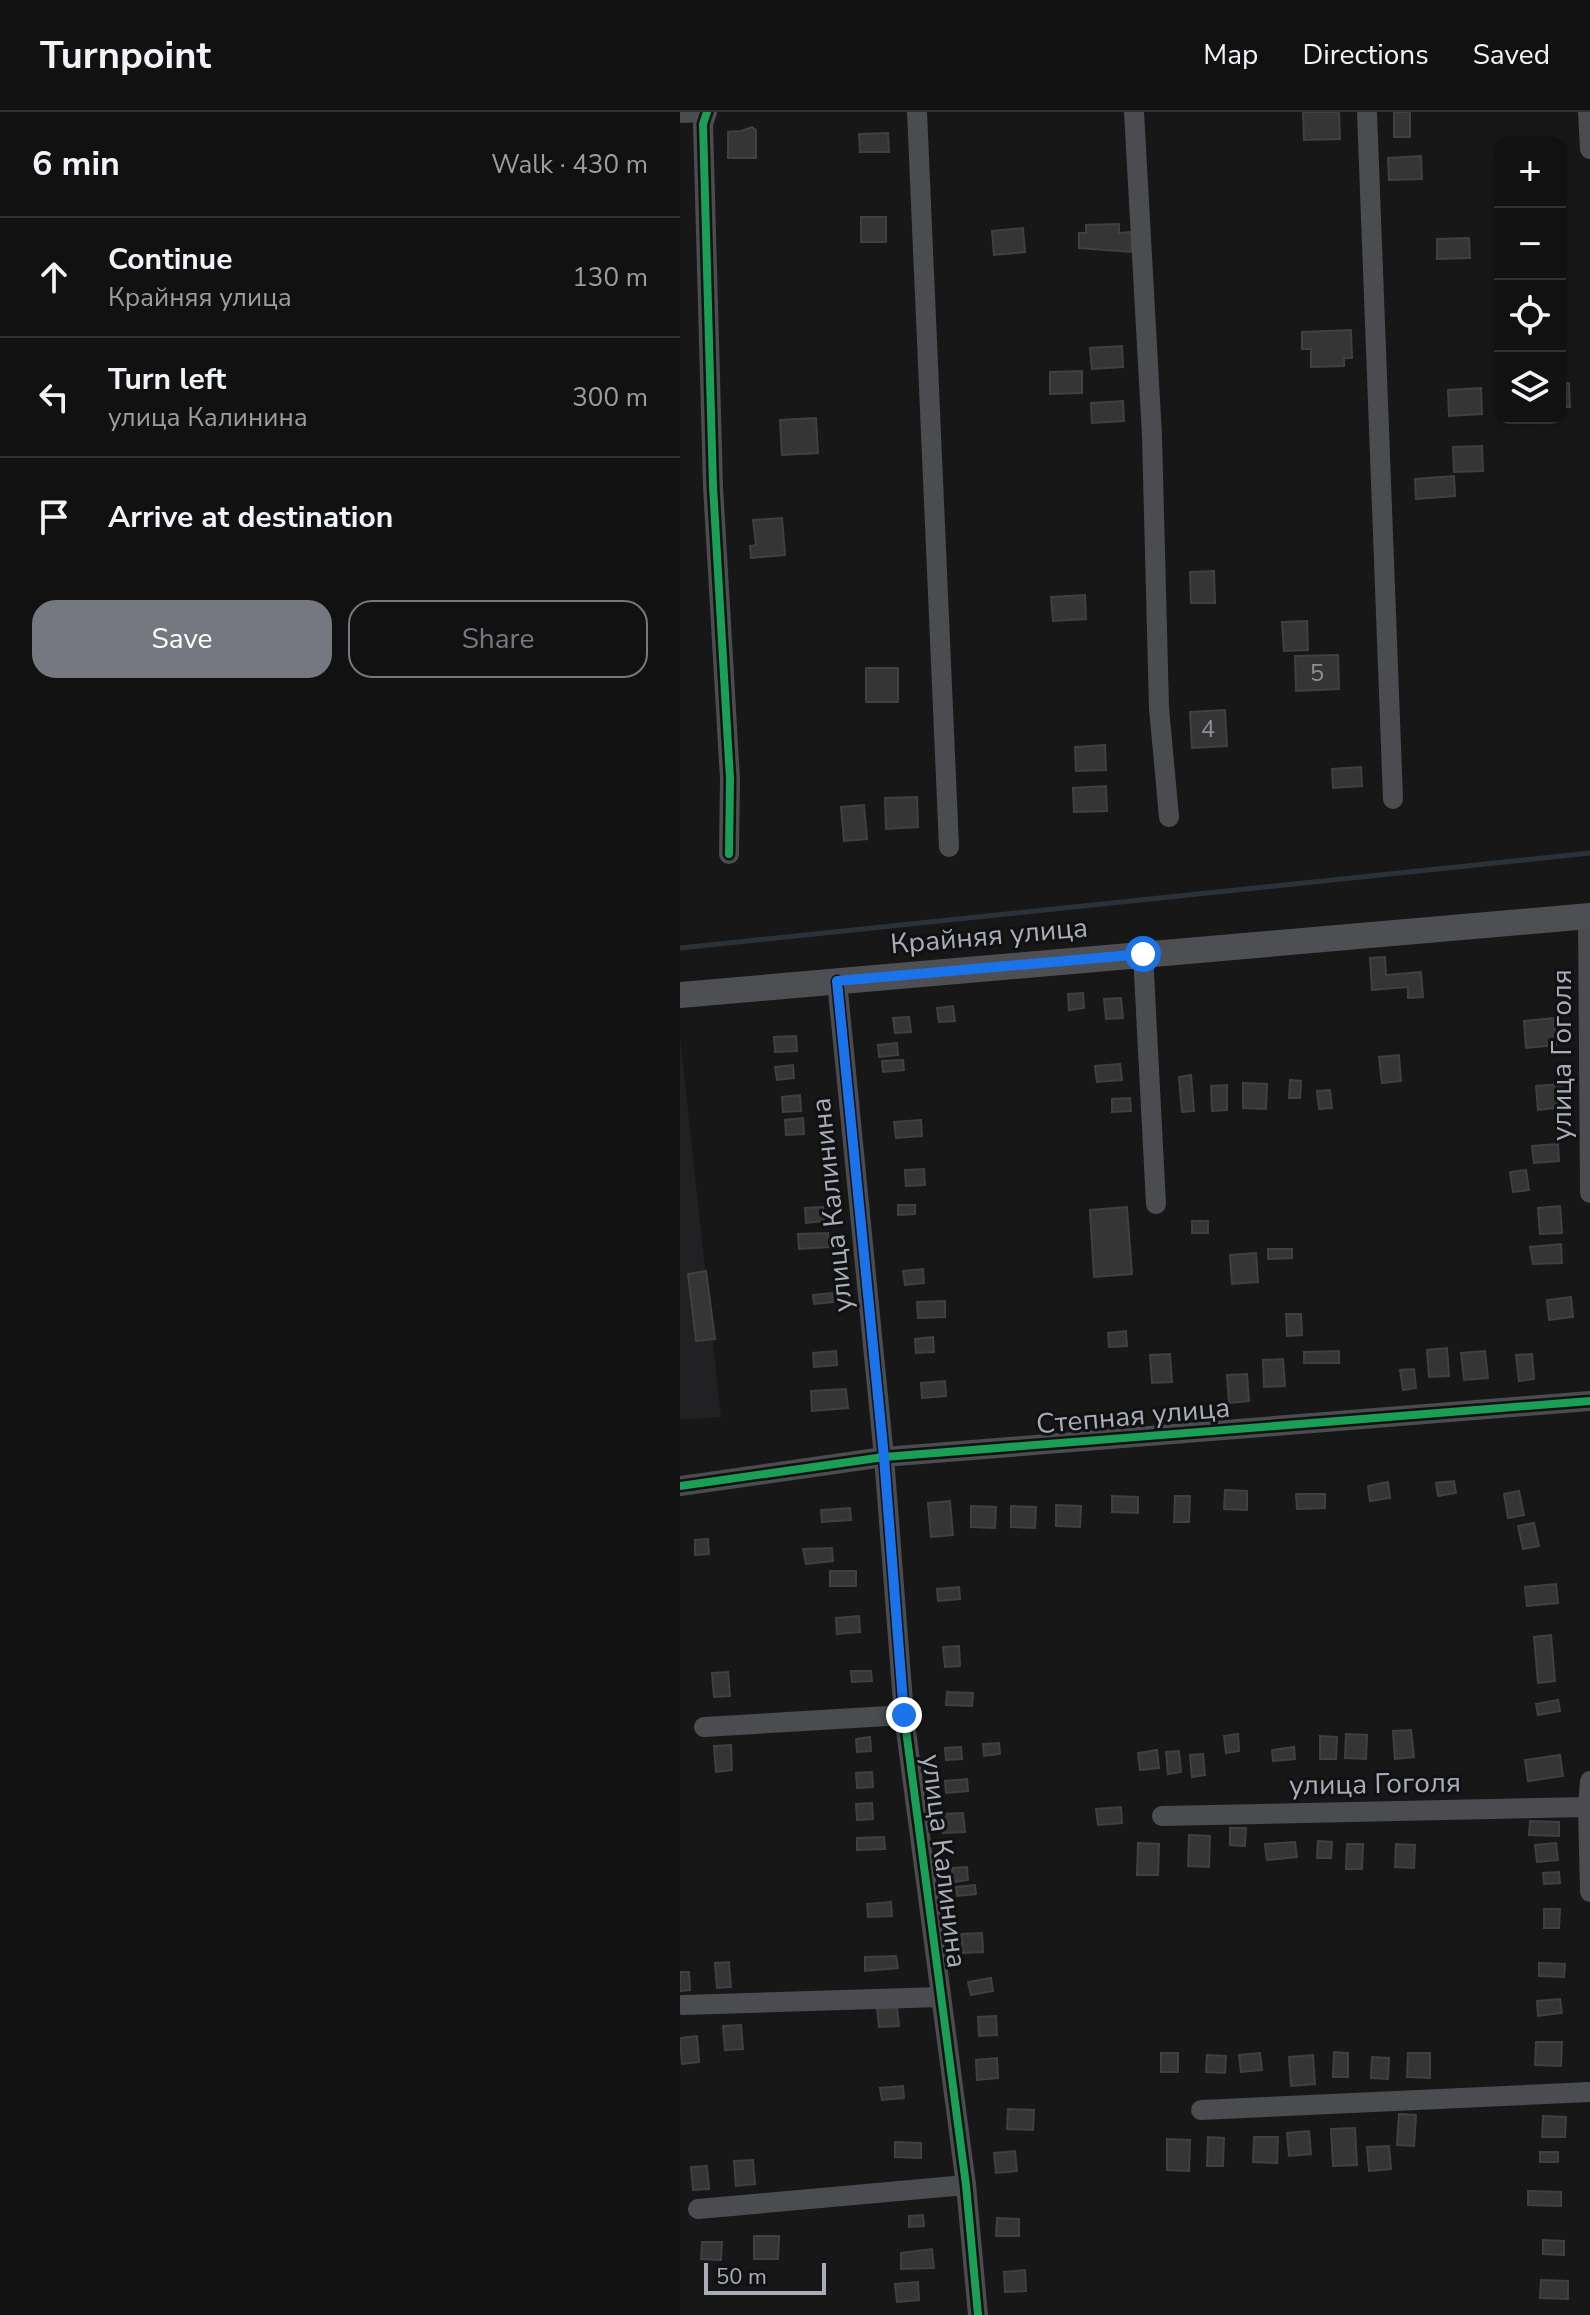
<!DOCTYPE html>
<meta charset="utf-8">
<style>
body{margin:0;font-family:"Nunito Sans",sans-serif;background:#1a1a1a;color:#f1f3f6}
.controls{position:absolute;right:24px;top:24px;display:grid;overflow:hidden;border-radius:16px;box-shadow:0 4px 12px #0003}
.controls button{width:72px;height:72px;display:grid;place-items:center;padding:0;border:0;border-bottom:2px solid #303131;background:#111;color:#f1f3f6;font:40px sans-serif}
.scale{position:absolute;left:24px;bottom:20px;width:122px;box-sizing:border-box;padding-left:8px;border:4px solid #a8adb8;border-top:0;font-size:22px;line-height:28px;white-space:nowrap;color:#a8adb8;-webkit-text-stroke:6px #111113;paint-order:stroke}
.stop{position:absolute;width:24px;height:24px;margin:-18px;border:6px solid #1a73e8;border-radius:50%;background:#fff}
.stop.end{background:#1a73e8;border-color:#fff;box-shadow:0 2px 8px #0008}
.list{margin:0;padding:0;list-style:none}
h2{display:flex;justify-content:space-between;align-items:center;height:104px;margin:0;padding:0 32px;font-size:34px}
h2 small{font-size:26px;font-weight:400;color:#9c9d9f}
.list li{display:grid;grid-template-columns:52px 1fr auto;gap:24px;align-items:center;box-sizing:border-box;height:120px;padding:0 32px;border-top:2px solid #303131}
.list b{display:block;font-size:30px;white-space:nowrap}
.list p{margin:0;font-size:26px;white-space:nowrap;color:#9c9d9f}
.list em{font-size:26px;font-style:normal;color:#9c9d9f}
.actions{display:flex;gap:16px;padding:24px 32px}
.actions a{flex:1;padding:18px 0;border:2px solid #757880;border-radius:24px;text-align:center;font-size:28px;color:#757880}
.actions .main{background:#757880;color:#fff}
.icon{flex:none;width:44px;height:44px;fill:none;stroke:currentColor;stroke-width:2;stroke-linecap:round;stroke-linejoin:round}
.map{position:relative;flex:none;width:910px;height:2203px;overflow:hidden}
header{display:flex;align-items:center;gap:48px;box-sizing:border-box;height:112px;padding:0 40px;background:#111;border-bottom:2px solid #303131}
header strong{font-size:38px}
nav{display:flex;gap:44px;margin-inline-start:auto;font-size:28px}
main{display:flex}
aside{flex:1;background:#111}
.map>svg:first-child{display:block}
.built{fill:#212123}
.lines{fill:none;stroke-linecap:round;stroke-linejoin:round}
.stream{stroke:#2a3239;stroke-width:5}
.building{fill:#353536;stroke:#3f4043;stroke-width:2}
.minor{stroke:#4b4c50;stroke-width:20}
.major{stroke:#4d4f52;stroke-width:26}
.cycleway-casing{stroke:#111113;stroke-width:13}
.cycleway{stroke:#1a9f57;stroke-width:8}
.route{stroke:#1a73e8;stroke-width:10}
.labels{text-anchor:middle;stroke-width:6;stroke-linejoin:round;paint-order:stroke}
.number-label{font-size:24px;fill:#8b8f98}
.street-label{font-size:28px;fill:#a8adb8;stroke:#111113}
</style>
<header>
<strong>Turnpoint</strong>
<nav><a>Map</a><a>Directions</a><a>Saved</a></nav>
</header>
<main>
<aside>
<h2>6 min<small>Walk · 430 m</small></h2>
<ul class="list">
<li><svg class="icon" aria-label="ahead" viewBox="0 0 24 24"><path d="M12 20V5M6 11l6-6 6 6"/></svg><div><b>Continue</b><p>Крайняя улица</p></div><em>130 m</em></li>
<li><svg class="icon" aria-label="left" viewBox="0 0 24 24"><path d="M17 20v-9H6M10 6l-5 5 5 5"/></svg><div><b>Turn left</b><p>улица Калинина</p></div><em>300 m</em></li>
<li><svg class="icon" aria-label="arrive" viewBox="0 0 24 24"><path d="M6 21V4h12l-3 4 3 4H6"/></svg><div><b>Arrive at destination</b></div></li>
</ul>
<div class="actions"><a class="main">Save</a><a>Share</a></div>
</aside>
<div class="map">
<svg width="910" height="2203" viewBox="0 0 910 2203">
<rect width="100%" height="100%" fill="#171717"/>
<path class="built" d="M0,924L41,1305L0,1308Z"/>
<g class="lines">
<path class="stream" d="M0,836L910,741"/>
</g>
<g class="building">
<path d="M623,0H659L660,27L624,28Z"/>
<rect x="714" y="0" width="16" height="25"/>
<path d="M72,15L76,18V46H48V20L61,19Z"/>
<path d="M208,21L209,40H180L179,22Z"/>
<path d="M741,44L742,67L709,68L708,46Z"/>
<rect x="181" y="105" width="25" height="25"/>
<path d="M439,112V121L451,120L452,140L399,136V121H406V113Z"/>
<path d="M343,116L345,140L314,143L312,119Z"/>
<path d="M789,126L790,146L757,147V127Z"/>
<path d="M671,218L672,246H664V254L631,255V237H622V220Z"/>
<path d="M442,234L443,255L412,257L410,236Z"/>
<path d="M402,259V281L370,282V260Z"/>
<path d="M889,271L890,295H880V272Z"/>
<path d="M801,276L802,302L769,304L768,278Z"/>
<path d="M443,289L444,309L412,311L411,291Z"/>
<path d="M136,306L138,341L102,343L100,308Z"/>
<path d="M802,334L803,359L774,360L773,335Z"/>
<path d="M774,364L775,384L736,387L735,367Z"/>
<path d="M102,406L105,443L71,446L70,434L76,433L73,408Z"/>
<path d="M534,459L535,491H511L510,460Z"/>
<path d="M405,483L406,507L373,509L371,485Z"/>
<path d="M627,509L628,538L604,539L602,510Z"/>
<path d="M658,543L659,577L616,579L615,544Z"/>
<rect x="186" y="556" width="32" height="34"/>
<path d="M545,598L547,634L512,636L510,600Z"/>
<path d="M425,633L426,658L396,659L395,635Z"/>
<path d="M681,655L682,674L653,676L652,657Z"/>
<path d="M426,674L427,699L394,700L393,676Z"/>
<path d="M237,685L238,715L206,717L205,686Z"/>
<path d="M184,693L187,727L164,729L161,695Z"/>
<path d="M705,845L706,863L741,860L743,885L728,886V875L692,878L690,846Z"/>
<path d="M403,881L404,896L389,898L388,882Z"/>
<path d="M441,886L443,906L426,907L424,887Z"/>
<path d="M273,894L275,909L259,910L257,896Z"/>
<path d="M229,905L231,920L215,921L213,906Z"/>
<path d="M874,906L876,933L846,936L844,909Z"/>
<path d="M116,924L117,939L95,940L94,925Z"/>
<path d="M217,931L218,943L199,945L198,933Z"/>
<path d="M719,943L721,969L702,971L699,945Z"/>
<path d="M223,948L224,958L203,960L202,949Z"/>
<path d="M440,952L442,968L417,970L415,954Z"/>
<path d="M113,953L114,966L97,968L95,955Z"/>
<path d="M511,963L514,999L502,1000L499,965Z"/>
<path d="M610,968L621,969L620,986H609Z"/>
<path d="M563,971L587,972L586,997L563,996Z"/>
<path d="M882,972L884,995L858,998L856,974Z"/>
<path d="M547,973V998L532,999L531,974Z"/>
<path d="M650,978L652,996L639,997L637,979Z"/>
<path d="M120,983L121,999L103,1000L102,985Z"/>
<path d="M450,986L451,999L432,1000V987Z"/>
<path d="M123,1006L124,1022L106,1023L105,1008Z"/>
<path d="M241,1008L242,1024L216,1026L214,1010Z"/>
<path d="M878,1032L879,1049L854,1051L852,1034Z"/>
<path d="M244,1057L245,1073L226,1074L225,1058Z"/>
<path d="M846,1058L849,1078L833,1080L830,1060Z"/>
<path d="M218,1093H235V1102L218,1103Z"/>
<path d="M880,1094L882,1121L860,1122L858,1096Z"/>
<path d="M143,1095L144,1109L126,1111L125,1096Z"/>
<path d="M447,1095L452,1162L414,1165L410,1098Z"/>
<rect x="512" y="1109" width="16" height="12"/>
<path d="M148,1121L149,1135L119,1137L118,1122Z"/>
<path d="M881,1132L882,1151L853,1152L850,1135Z"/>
<path d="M588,1137H612V1146L588,1147Z"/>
<path d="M576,1141L578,1170L552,1172L550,1143Z"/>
<path d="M243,1157L244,1171L225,1173L223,1159Z"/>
<path d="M26,1159L35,1227L16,1229L8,1162Z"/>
<path d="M152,1181L153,1190L134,1192L133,1183Z"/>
<path d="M891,1185L893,1205L869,1208L867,1188Z"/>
<path d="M265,1189V1205L238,1206L237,1190Z"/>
<path d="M606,1202H621L622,1223L607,1224Z"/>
<path d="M446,1219L447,1234L429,1235L428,1221Z"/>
<path d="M253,1225L254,1240L236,1241L235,1227Z"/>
<path d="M767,1236L769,1264L749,1265L747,1238Z"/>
<path d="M156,1239L157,1253L134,1255L133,1241Z"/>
<path d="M659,1239V1251H624V1240Z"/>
<path d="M805,1239L808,1266L784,1268L781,1241Z"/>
<path d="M490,1242L492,1270L472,1271L470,1243Z"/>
<path d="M852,1242L854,1267L839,1269L836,1243Z"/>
<path d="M603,1247L605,1274L584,1275L583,1248Z"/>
<path d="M734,1257L736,1276L723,1278L720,1258Z"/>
<path d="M567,1262L569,1289L549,1291L547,1263Z"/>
<path d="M265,1269L266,1284L242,1286L241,1271Z"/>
<path d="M166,1277L168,1296L132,1299L131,1279Z"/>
<path d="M774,1369L776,1381L758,1384L756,1371Z"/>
<path d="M708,1370L710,1386L690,1389L688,1374Z"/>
<path d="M545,1378L567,1379V1398L544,1397Z"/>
<path d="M839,1379L844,1403L828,1406L824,1382Z"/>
<path d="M616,1382H645V1396L617,1397Z"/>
<path d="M432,1384L458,1385V1401L432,1400Z"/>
<path d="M495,1384H510L509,1410H494Z"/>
<path d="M270,1389L273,1423L251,1425L248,1391Z"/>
<path d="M376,1393L401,1394L400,1415L376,1414Z"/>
<path d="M291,1394L316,1395L315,1416L291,1415Z"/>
<path d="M331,1394L356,1395L355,1416L331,1415Z"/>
<path d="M170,1396L171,1408L142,1410L141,1398Z"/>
<path d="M854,1411L859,1434L843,1437L838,1414Z"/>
<path d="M28,1427L29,1442L15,1443V1428Z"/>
<path d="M152,1436L153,1449L126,1452L123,1437Z"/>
<rect x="150" y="1459" width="26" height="15"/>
<path d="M876,1472L878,1491L847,1494L845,1475Z"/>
<path d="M279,1475L280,1487L258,1489L257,1477Z"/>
<path d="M179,1504L180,1520L157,1522L156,1506Z"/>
<path d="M871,1523L875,1569L858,1571L854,1525Z"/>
<path d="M279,1534L280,1554L265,1555L263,1535Z"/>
<path d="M171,1559H191L192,1569L172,1570Z"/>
<path d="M48,1560L50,1584L34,1585L32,1561Z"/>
<path d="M267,1580L293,1581L292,1594L266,1593Z"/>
<path d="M878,1588L880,1599L858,1603L856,1592Z"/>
<path d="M731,1618L734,1645L715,1647L713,1619Z"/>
<path d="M558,1622L559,1639L546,1641L544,1624Z"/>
<path d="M666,1622L687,1623L686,1647L665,1646Z"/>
<path d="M640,1624L657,1625L656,1647H640Z"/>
<path d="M190,1625L191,1639L177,1640L176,1627Z"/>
<path d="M319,1631L320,1642L304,1644L303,1632Z"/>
<path d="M51,1633L52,1658L36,1660L34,1634Z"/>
<path d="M281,1635L282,1647L266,1648L265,1636Z"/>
<path d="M614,1635L615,1647L593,1649L592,1638Z"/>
<path d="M477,1638L479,1656L460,1658L458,1641Z"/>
<path d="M499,1639L501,1660L488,1662L486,1640Z"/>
<path d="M523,1642L525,1663L512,1665L510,1643Z"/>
<path d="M880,1643L883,1664L848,1669L845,1648Z"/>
<path d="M192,1660L193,1675L177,1676L176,1661Z"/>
<path d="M287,1667L288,1679L266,1681L265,1669Z"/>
<path d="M192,1691L193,1707L177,1708L176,1692Z"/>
<path d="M441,1695L442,1711L418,1713L416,1697Z"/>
<path d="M283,1701L285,1720L263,1721L262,1702Z"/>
<path d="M850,1709L879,1710V1724L849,1723Z"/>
<path d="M550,1716H566L565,1734L550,1733Z"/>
<path d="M509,1723L530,1724L529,1755L508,1754Z"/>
<path d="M204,1725L205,1737L177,1738V1726Z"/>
<path d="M638,1729L652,1730L651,1746H637Z"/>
<path d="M615,1730L617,1745L587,1748L585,1732Z"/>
<path d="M458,1731L479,1732L478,1763H457Z"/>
<path d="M876,1731L878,1748L857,1750L855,1733Z"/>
<path d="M667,1732H683L682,1757H666Z"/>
<path d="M716,1732L735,1733L734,1756L715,1755Z"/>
<path d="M287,1755L288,1768L273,1770L272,1756Z"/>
<path d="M879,1760L880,1771L864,1772L863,1761Z"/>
<path d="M295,1773L296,1782L277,1784L276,1775Z"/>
<path d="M211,1790L212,1804L188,1805L187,1792Z"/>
<path d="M864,1797H880L879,1816H864Z"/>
<path d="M302,1821L303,1840L283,1841L281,1822Z"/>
<path d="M216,1844L218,1856L185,1859V1845Z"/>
<path d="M49,1850L51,1875L37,1876L35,1851Z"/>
<path d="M859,1851L885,1852L884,1865L859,1864Z"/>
<path d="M0,1860H9L10,1878L0,1879Z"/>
<path d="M311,1866L313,1879L291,1883L288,1870Z"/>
<path d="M880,1887L882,1901L858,1904L857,1889Z"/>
<path d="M217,1895L219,1914L199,1915L197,1897Z"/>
<path d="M316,1904L317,1923L299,1924L298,1905Z"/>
<path d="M61,1913L63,1937L45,1938L43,1914Z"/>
<path d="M17,1924L19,1950L2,1952L0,1926Z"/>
<path d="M856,1930H882L881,1954L855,1953Z"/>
<path d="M654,1940L668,1941V1965H653Z"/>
<rect x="481" y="1941" width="17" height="19"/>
<path d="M580,1941L582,1958L561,1960L559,1943Z"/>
<path d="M728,1941H750V1966L727,1965Z"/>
<path d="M527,1943L546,1944L545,1961L526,1960Z"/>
<path d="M633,1943L635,1972L611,1974L609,1945Z"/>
<path d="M692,1945L709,1946L708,1967L691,1966Z"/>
<path d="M317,1946L318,1966L297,1968L296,1948Z"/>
<path d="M223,1974L224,1986L202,1988L200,1976Z"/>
<path d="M328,1997L354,1998L353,2018L327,2017Z"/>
<path d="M719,2002L736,2003L734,2034L717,2033Z"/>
<path d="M863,2004L886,2005L885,2025H862Z"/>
<path d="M675,2016L677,2053L653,2054L651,2017Z"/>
<path d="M629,2019L631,2042L609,2044L607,2021Z"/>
<path d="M528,2025L544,2026L543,2054H527Z"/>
<path d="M574,2025H598L597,2051L573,2050Z"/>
<path d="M487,2027L510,2028L509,2059L487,2058Z"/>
<path d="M215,2030L241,2031V2046L215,2045Z"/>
<path d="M709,2034L711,2057L689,2059L687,2035Z"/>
<path d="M335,2039L337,2059L316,2061L314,2041Z"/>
<rect x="860" y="2040" width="18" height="10"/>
<path d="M73,2048L75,2072L56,2074L54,2049Z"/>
<path d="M27,2054L29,2077L13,2078L11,2055Z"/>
<path d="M848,2079L881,2080V2094L848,2093Z"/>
<path d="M243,2103L244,2114L229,2115V2104Z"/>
<path d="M317,2106L339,2107V2124H316Z"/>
<path d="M74,2124H99L98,2147H74Z"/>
<path d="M863,2128L884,2129V2143L863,2142Z"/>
<path d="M22,2130H42L41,2148L21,2147Z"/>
<path d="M252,2137L254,2156L221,2157V2141Z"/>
<path d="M345,2158L346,2179L325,2180L324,2160Z"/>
<path d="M861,2168L888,2169V2187L860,2186Z"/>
<path d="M238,2170L239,2188L217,2190L215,2172Z"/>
</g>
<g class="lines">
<g class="minor">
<path d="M27,0L23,12L33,374L50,667L49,742"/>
<path d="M237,0L269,735"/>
<path d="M454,0L472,324L479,596L489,705"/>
<path d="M687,0L713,687"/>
<path d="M908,0L910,37"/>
<path d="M0,1L27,0"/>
<path d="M908,804L910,1081"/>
<path d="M463,842L476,1092"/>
<path d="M157,869L204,1345L224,1603L286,2073L298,2203"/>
<path d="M0,1374L204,1345L910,1289"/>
<path d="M24,1615L224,1603"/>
<path d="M910,1669L908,1695L910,1780"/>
<path d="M482,1704L908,1695"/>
<path d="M3,1893L261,1885"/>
<path d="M521,1998L910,1980"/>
<path d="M18,2097L286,2073"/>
</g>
<path class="major" d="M0,883L910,804"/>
<g class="cycleway-casing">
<g id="cycleway">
<path d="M27,0L23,12L33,374L50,667L49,742"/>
<path d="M157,869L204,1345L224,1603L286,2073L298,2203"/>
<path d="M0,1374L204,1345L910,1289"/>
</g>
</g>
<use href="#cycleway" class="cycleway"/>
</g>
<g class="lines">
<path class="route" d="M224,1603L204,1345L157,869L463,842"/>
</g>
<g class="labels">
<g class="number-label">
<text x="637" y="569">5</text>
<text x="528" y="625">4</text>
</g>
<g class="street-label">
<text transform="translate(309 823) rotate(-5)" y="10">Крайняя улица</text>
<text transform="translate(881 943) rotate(-90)" y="10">улица Гоголя</text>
<text transform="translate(151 1093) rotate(-96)" y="10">улица Калинина</text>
<text transform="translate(453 1303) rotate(-5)" y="10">Степная улица</text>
<text transform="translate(695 1671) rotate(-1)" y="10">улица Гоголя</text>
<text transform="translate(265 1749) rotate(83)" y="10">улица Калинина</text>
</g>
</g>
</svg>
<div class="controls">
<button>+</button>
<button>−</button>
<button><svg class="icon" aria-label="locate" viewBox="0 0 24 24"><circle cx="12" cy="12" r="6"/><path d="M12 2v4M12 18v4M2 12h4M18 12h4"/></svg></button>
<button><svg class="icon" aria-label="layers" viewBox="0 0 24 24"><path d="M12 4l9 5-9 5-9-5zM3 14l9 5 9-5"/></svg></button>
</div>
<div class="scale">50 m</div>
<div class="stop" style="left:463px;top:842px"></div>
<div class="stop end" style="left:224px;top:1603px"></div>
</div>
</main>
